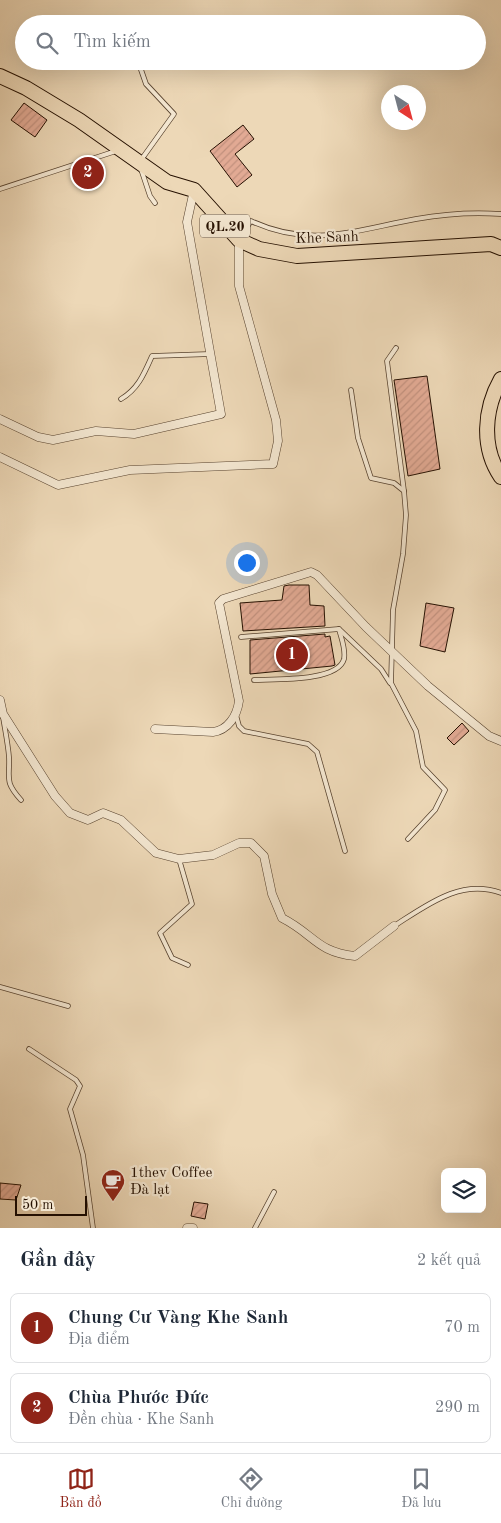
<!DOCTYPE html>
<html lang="vi">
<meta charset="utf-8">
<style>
body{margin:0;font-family:"Old Standard TT",serif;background:#f6f6f7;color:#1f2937}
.controls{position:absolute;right:15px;bottom:15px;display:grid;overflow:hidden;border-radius:8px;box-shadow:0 5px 20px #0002}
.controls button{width:45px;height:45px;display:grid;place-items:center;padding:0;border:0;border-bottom:1px solid #e0e1e3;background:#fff;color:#1f2937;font:25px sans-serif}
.compass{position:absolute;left:381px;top:85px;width:45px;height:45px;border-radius:50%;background:#fff;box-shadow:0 5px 20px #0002;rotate:144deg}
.scale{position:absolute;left:15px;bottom:12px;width:72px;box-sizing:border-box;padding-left:5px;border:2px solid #251001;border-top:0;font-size:14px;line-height:18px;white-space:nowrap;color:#251001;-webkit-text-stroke:4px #f3e6d0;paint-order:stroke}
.you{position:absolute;left:246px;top:562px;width:18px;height:18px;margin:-12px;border:4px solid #fff;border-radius:50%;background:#1a73e8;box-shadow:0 0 0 8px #1a73e833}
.badge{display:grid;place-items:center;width:32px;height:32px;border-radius:50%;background:#8f2418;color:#fff;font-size:16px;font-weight:700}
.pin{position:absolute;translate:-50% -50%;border:2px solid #fff;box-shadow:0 1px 5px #0006}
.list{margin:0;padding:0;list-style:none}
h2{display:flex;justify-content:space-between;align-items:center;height:65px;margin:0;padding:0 20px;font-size:21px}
h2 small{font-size:16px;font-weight:400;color:#747a83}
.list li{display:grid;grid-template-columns:32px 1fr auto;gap:15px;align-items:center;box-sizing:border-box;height:70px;margin:0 10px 10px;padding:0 10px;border:1px solid #e0e1e3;border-radius:8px}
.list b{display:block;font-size:19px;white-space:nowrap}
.list p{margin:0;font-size:16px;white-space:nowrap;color:#747a83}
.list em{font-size:16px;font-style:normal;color:#747a83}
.icon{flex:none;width:28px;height:28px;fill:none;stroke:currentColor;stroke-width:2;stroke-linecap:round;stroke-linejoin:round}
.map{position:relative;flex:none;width:501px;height:1228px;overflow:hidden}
.search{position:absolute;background:#fff;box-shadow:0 5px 20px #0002;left:15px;right:15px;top:15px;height:55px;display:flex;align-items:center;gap:12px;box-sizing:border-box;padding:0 18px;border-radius:28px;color:#747a83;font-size:19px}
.sheet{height:225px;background:#fff}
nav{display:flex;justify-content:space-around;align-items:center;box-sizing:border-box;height:70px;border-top:1px solid #e0e1e3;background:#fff;font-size:14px;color:#747a83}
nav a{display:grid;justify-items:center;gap:2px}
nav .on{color:#8f2418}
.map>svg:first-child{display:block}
.building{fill:url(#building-hatch);stroke:#251001}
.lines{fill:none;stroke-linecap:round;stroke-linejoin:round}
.lane-casing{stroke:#57422e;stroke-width:5.5}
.street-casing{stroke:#57422e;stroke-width:9}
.highway-casing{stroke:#251001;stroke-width:16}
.lane{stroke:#f3e6d0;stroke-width:4}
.street{stroke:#f3e6d0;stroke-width:8}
.highway{stroke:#edd8b7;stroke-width:14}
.labels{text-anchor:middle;stroke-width:4.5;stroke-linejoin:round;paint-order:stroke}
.shield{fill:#f3e6d0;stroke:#63503f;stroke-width:1}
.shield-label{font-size:14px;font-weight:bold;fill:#251001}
.street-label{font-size:15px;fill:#251001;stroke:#f3e6d0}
.poi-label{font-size:15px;fill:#251001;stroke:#f3e6d0;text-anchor:start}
</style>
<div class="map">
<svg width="501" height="1228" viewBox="0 0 501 1228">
<defs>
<pattern id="building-hatch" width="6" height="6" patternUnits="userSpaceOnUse" patternTransform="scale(1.25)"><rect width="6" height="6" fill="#e2aa94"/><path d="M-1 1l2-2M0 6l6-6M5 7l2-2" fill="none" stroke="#c2917e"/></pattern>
</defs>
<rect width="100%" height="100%" fill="#edd8b7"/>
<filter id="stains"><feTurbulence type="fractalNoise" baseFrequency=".004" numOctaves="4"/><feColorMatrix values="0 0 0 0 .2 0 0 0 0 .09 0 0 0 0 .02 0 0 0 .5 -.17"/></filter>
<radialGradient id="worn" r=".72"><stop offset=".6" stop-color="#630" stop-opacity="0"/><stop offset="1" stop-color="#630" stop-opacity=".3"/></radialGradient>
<g class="building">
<path d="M24,103L47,120L35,137L11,120Z"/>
<path d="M243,125L254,139L235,154L252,175L237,187L210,151Z"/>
<path d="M427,376L440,469L408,476L394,380Z"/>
<path d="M289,585H309L310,605L324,606L325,626L243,631L240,603L282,600L284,586Z"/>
<path d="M426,603L454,608L445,652L420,646Z"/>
<path d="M325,634V637L330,636L335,665L332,666L250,674V640Z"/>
<path d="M462,723L469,731L454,745L447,738Z"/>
<path d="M0,1183L21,1185L16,1200L0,1199Z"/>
<path d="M194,1202L208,1204L205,1219L191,1216Z"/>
</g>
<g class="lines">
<g class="lane-casing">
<g id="lane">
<path d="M138,61L146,84L174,114L141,160"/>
<path d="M141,169L150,196L155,203"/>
<path d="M0,189L116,151"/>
<path d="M241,236L251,221C311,249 355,230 416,219C444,214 473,212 501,214"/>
<path d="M396,348L387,361L404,491"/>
<path d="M351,390L358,438L371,478L394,483L404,491L406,515L403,554L393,610L391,683L416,731L423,767L445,790L435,810L408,839"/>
<path d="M121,399C138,389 144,374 152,356L210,354"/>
<path d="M241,637L339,629L381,669L390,683"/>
<path d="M254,680C274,679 338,682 344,659C346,649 341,638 339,629"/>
<path d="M236,715L239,726L244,731L308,744L317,752L345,851"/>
<path d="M3,717C5,730 8,744 9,757C10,779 4,781 21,800"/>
<path d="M179,859L192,904L160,933L172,958L188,965"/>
<path d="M394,926C427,905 461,878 501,893"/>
<path d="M0,987L68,1006"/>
<path d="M29,1049L76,1080L80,1086L70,1109L83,1155L93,1228"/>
<path d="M255,1228L274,1192"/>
</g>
</g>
<g class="street-casing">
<g id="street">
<path d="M0,419L38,437L53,440L96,431L134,434L221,414L187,222L194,190"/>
<path d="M0,457L58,485L130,470L273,464L278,441L276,420L239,286V240"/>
<path d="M0,700L3,714L55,796L70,813L88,820L103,813L121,820L156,853L179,859L213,855L239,843H251L264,856L272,894L282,918C314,934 316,952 355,956L394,926"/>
<path d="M155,729L213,732C228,730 237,716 239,701L219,603L223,599L311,572L317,575L366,627L428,686L489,736L501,741"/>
<path d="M187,1228H193"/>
</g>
</g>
<g class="highway-casing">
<g id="highway">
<path d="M0,76L26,88L79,120L167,182L194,190L239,240L259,249L297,256L491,244L501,248"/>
<path d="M501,379C484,409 481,448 501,477"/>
</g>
</g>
<use href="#lane" class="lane"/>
<use href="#street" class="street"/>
<use href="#highway" class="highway"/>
</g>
<defs>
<g id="cafe-pin" transform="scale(1.25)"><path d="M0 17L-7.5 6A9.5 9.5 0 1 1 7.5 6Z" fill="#8f2418" stroke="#f3e6d0"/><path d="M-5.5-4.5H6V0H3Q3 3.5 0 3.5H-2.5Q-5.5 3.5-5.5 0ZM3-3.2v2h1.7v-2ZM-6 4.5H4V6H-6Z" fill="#fff"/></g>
</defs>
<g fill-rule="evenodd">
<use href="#cafe-pin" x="113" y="1181"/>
</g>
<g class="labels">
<rect class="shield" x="200" y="214.5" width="50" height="23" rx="4"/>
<g class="shield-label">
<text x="225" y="231">QL.20</text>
</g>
<g class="street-label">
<text transform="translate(327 237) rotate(-2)" y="5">Khe Sanh</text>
</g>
<g class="poi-label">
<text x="130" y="1177">1thev Coffee<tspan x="130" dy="17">Đà lạt</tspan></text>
</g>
</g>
<rect width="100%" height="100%" filter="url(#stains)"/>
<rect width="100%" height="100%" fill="url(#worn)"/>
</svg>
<div class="controls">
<button><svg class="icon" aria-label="layers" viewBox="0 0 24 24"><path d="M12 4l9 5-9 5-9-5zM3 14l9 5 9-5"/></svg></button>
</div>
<svg class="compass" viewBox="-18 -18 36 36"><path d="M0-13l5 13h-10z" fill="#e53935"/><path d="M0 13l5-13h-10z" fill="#747a83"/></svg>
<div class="scale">50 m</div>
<div class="you"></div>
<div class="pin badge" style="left:292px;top:655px">1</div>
<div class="pin badge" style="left:88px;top:173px">2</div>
<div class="search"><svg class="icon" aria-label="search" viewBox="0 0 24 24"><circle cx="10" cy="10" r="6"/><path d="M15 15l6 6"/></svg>Tìm kiếm</div>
</div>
<section class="sheet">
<h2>Gần đây<small>2 kết quả</small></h2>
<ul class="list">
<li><span class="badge">1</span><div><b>Chung Cư Vàng Khe Sanh</b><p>Địa điểm</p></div><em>70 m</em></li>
<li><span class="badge">2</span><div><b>Chùa Phước Đức</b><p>Đền chùa · Khe Sanh</p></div><em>290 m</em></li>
</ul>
</section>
<nav>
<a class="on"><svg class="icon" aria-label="map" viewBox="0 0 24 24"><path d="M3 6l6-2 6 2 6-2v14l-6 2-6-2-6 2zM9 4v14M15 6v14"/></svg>Bản đồ</a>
<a><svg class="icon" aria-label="directions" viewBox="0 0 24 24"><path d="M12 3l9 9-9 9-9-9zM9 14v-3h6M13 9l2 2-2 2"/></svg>Chỉ đường</a>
<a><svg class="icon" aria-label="saved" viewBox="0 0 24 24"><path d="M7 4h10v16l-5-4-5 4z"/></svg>Đã lưu</a>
</nav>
